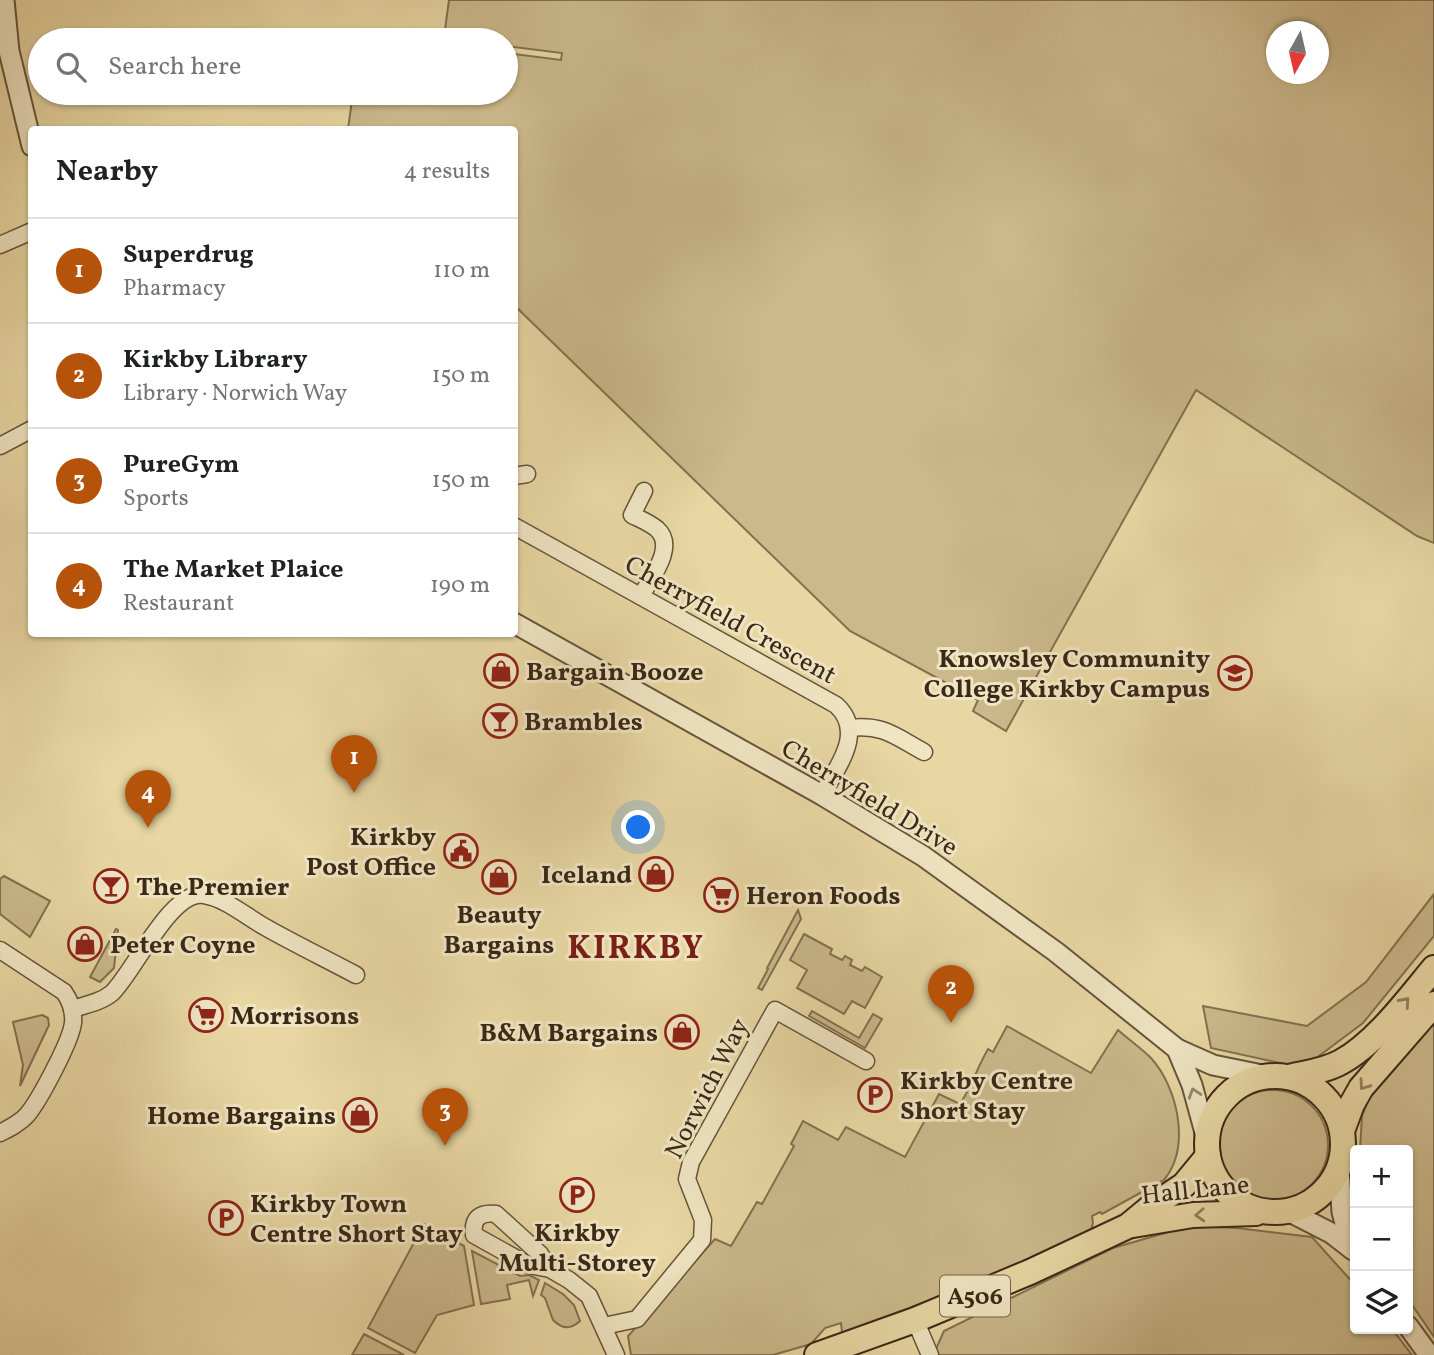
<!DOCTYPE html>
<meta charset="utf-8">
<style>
body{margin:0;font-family:Vollkorn,serif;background:#f2f2f2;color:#202124}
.controls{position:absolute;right:21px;bottom:21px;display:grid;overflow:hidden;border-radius:7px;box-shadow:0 2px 5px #0004}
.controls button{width:63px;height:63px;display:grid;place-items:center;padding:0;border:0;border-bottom:2px solid #e0e0e0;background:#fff;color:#202124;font:35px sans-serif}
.compass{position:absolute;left:1266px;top:21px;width:63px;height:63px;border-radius:50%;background:#fff;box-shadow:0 2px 5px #0004;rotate:188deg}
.you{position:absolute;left:639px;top:828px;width:24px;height:24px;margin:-18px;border:5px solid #fff;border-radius:50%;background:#1a73e8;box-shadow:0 0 0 10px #1a73e833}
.badge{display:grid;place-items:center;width:46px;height:46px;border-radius:50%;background:#b45309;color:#fff;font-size:23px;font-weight:700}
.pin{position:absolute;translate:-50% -58px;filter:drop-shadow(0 2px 4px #0008)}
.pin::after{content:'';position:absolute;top:37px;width:24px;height:21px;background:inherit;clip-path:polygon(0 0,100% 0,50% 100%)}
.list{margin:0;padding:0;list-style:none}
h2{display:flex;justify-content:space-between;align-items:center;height:91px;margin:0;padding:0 28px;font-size:30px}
h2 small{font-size:23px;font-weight:400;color:#757577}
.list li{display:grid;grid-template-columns:46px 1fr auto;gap:21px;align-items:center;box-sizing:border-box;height:105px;padding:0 28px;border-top:2px solid #e0e0e0}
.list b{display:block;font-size:26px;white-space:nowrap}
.list p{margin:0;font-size:23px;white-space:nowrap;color:#757577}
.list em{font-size:23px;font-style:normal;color:#757577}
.icon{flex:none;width:38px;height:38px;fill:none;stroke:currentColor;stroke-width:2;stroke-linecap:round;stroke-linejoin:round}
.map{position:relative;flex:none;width:1434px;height:1355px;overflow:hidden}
.search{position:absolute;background:#fff;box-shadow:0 2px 5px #0004;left:28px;top:28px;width:490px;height:77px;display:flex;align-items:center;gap:18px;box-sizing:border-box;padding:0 24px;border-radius:38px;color:#757577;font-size:26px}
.panel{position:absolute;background:#fff;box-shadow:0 2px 5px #0004;left:28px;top:126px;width:490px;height:511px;border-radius:7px}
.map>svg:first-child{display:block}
.green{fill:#cbb98b;stroke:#837051;stroke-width:2;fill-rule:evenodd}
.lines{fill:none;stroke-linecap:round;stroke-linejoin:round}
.minor-casing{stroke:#66543a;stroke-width:19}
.tertiary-casing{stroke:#66543a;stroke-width:23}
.primary-casing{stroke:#3b2817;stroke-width:28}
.minor{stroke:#f0e5c3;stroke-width:16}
.tertiary{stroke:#f0e5c3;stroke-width:19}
.primary{stroke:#e8d7a3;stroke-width:24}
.oneway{stroke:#92805d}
.oneway2{stroke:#96866d}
.labels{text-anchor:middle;stroke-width:6;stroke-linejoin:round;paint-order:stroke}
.shield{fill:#f0e5c3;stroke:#71614b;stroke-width:2}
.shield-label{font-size:24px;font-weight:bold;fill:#3b2817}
.street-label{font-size:26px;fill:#3b2817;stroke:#f0e5c3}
.poi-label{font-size:26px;font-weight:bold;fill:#3b2817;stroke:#f0e5c3;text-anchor:start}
.district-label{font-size:33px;font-weight:bold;letter-spacing:2px;fill:#7a1f14;stroke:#f0e5c3}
</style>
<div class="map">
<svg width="1434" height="1355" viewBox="0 0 1434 1355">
<rect width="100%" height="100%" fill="#e8d7a3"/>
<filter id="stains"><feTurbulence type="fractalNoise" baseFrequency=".00286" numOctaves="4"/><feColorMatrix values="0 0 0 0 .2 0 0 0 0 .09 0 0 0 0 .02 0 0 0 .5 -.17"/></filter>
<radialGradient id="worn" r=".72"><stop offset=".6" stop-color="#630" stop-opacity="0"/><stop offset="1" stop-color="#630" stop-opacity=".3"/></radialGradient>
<g class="green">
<path d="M449,0H1434V543L1417,536L1196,390L1006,731L973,711L978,700L850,631L515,306L514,130L348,129L353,93H506V53L561,60L562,53L506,46V40H428V36L444,37ZM1276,32H1318V74H1276Z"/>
<path d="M4,876L50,901L30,937L0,914V879Z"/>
<path d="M1434,894V936L1363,1023L1303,1068L1211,1048L1203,1006L1307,1026L1366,982Z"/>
<path d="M798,910L801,919L762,990L758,988L768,969L767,968Z"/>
<path d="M116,929L118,930L114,968L100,982L90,977Z"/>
<path d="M804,934L832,949L830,954L842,960L845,956L852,960L850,965L862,971L865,967L882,977L865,1008L852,1001L844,1014L797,988L807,970L790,960Z"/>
<path d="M812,1011L859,1038L873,1014L882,1019L865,1048L809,1016Z"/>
<path d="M42,1015L48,1018L49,1025L20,1086L23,1065L13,1022Z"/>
<path d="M1434,1023V1337L1408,1299V1150H1360L1362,1116L1371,1093Z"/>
<path d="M1007,1026L1091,1073L1118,1030C1128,1039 1141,1048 1151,1058C1178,1088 1191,1147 1164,1180L1102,1214L1100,1212L1092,1216L1093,1223L1091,1231L993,1277L842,1333L841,1323L825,1328L811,1344L773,1355H631L628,1336L715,1239L731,1246L757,1202L762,1204L794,1146L791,1144L803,1121L838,1140L846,1127L905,1157L939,1094L960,1104C972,1086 976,1070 988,1049L993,1052Z"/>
<circle cx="1273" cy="1145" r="55"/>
<path d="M424,1224L464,1246L474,1305L437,1315L415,1353L368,1328Z"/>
<path d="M1189,1226L1237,1228L1312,1237L1355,1285V1329H1392L1412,1355H938L935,1351L944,1331L1113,1248Z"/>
<path d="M472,1251L520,1276L529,1275L539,1280L533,1296L529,1280L507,1285L510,1299L481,1304Z"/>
<path d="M545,1283L563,1294L574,1305L580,1321C570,1330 562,1329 553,1320L545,1298L541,1295Z"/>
<path d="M364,1334L404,1355H352Z"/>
</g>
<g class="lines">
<g class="minor-casing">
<g id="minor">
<path d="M0,245L32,231"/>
<path d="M0,446L32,429"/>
<path d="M514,476L527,474"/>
<path d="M514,526L836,705C866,732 837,767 822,795"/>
<path d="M641,596C650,579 677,547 657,529C650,523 640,519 632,515L644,491"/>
<path d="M850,728C884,724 896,737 924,752"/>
<path d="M0,950L64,992C71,1002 74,1012 73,1023C71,1041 39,1101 27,1115C20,1123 10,1128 0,1133"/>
<path d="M72,1009C86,1005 101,1002 112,993C134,972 171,889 204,895C225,898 247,917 265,927C295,944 326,959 356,975"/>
<path d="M550,1269L540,1254L496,1214C480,1212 472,1218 474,1235L528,1265L550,1269L569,1280L589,1296L616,1355"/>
<path d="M915,1320L930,1355"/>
<path d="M604,1326L637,1319L702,1240L703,1220L687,1179L691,1162L775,1010L866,1061"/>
</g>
</g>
<g class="tertiary-casing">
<g id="tertiary">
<path d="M4,0L9,51L32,146"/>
<path d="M514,623L822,795L923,856L1056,952L1177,1049L1213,1065L1267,1076"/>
<path d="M1177,1049L1192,1085L1207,1140"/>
<path d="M1339,1169L1342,1212L1352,1249"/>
<path d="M1288,1211L1331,1233L1353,1250"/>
<path d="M1408,1326L1429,1355"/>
</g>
</g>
<g class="primary-casing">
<g id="primary">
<circle cx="1275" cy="1144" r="68"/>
<path d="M1289,1077C1306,1073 1325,1071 1341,1062C1376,1043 1409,998 1434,968"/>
<path d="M1342,1131L1352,1104L1361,1088L1434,1004"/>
<path d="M1133,1225L1193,1215L1256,1213"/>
<path d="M817,1355L915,1320L1030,1272L1128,1226L1151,1207L1184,1185L1208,1156"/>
</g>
</g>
<use href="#minor" class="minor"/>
<use href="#tertiary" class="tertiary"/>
<use href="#primary" class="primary"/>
</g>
<defs><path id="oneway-chevron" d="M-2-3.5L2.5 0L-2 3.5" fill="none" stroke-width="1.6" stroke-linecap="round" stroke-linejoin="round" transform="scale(1.75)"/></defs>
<g class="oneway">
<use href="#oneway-chevron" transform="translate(1405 1002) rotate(-48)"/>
<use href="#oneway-chevron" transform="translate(1364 1085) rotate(125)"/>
<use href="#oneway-chevron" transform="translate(1200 1215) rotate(177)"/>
</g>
<use class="oneway2" href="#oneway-chevron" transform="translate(1194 1093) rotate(-108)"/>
<defs>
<g id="shop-ring" transform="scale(1.75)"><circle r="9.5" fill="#f0e5c3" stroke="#8f2418" stroke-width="1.5"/><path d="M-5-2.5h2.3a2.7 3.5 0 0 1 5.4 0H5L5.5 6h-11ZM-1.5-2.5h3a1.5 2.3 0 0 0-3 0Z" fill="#8f2418"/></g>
<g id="university-ring" transform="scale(1.75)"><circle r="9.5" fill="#f0e5c3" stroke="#8f2418" stroke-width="1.5"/><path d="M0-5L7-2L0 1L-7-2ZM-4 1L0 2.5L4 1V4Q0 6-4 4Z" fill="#8f2418"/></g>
<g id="bar-ring" transform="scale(1.75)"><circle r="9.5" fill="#f0e5c3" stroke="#8f2418" stroke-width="1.5"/><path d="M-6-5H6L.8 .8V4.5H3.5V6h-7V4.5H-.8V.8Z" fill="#8f2418"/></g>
<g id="civic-ring" transform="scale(1.75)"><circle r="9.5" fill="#f0e5c3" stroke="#8f2418" stroke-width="1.5"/><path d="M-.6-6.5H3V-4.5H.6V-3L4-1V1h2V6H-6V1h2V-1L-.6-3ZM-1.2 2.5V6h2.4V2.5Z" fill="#8f2418"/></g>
<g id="supermarket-ring" transform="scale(1.75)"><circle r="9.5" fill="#f0e5c3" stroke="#8f2418" stroke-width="1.5"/><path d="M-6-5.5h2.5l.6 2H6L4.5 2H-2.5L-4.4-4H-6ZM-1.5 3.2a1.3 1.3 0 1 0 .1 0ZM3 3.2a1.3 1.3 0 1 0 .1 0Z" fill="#8f2418"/></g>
<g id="parking-ring" transform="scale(1.75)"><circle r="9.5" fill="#f0e5c3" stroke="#8f2418" stroke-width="1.5"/><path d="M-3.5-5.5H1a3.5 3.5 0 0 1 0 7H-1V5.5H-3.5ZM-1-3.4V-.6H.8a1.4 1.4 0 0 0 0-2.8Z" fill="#8f2418"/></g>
</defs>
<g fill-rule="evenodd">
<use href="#shop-ring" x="501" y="671"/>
<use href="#university-ring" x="1235" y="673"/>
<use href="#bar-ring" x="500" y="721"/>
<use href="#civic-ring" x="461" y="851"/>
<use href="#shop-ring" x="656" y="874"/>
<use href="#shop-ring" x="499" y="877"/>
<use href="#bar-ring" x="111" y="886"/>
<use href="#supermarket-ring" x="721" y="895"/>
<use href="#shop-ring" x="85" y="944"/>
<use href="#supermarket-ring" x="206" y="1015"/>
<use href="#shop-ring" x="682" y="1032"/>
<use href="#parking-ring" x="875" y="1095"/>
<use href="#shop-ring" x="360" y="1115"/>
<use href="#parking-ring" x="577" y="1195"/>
<use href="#parking-ring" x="226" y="1218"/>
</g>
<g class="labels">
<rect class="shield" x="940" y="1275.5" width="70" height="41" rx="5"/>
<g class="shield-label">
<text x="975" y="1304">A506</text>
</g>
<g class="street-label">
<text transform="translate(731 619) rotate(29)" y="9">Cherryfield Crescent</text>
<text transform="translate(870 797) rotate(31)" y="9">Cherryfield Drive</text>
<text transform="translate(706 1088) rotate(-63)" y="9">Norwich Way</text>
<text transform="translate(1195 1189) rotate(-6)" y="9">Hall Lane</text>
</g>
<g class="poi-label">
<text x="1210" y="667" text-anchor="end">Knowsley Community<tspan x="1210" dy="30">College Kirkby Campus</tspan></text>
<text x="526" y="680">Bargain Booze</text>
<text x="524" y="730">Brambles</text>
<text x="436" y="845" text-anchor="end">Kirkby<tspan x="436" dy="30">Post Office</tspan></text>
<text x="632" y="883" text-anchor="end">Iceland</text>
<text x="136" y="895">The Premier</text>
<text x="746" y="904">Heron Foods</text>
<text x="499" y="923" text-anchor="middle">Beauty<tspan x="499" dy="30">Bargains</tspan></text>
<text x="110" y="953">Peter Coyne</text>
<text x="230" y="1024">Morrisons</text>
<text x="658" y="1041" text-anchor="end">B&amp;M Bargains</text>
<text x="900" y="1089">Kirkby Centre<tspan x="900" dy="30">Short Stay</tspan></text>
<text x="336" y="1124" text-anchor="end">Home Bargains</text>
<text x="250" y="1212">Kirkby Town<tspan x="250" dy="30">Centre Short Stay</tspan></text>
<text x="577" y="1241" text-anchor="middle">Kirkby<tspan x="577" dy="30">Multi-Storey</tspan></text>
</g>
<g class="district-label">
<text x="636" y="958">KIRKBY</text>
</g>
</g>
<rect width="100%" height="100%" filter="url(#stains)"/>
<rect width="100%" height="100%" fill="url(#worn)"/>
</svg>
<div class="controls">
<button>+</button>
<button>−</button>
<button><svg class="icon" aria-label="layers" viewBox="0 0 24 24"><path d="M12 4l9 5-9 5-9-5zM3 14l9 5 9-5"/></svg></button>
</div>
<svg class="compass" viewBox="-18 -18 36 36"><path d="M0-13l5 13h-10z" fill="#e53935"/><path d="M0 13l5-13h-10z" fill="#757577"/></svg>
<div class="you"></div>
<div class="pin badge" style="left:354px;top:793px">1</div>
<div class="pin badge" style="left:951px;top:1023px">2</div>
<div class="pin badge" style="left:445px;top:1146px">3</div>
<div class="pin badge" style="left:148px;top:828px">4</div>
<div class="search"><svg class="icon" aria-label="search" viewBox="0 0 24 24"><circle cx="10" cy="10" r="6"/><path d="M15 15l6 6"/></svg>Search here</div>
<section class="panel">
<h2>Nearby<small>4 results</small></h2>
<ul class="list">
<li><span class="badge">1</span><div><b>Superdrug</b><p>Pharmacy</p></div><em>110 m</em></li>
<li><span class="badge">2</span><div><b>Kirkby Library</b><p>Library · Norwich Way</p></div><em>150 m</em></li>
<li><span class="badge">3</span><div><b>PureGym</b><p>Sports</p></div><em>150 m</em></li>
<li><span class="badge">4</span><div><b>The Market Plaice</b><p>Restaurant</p></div><em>190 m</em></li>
</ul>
</section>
</div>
